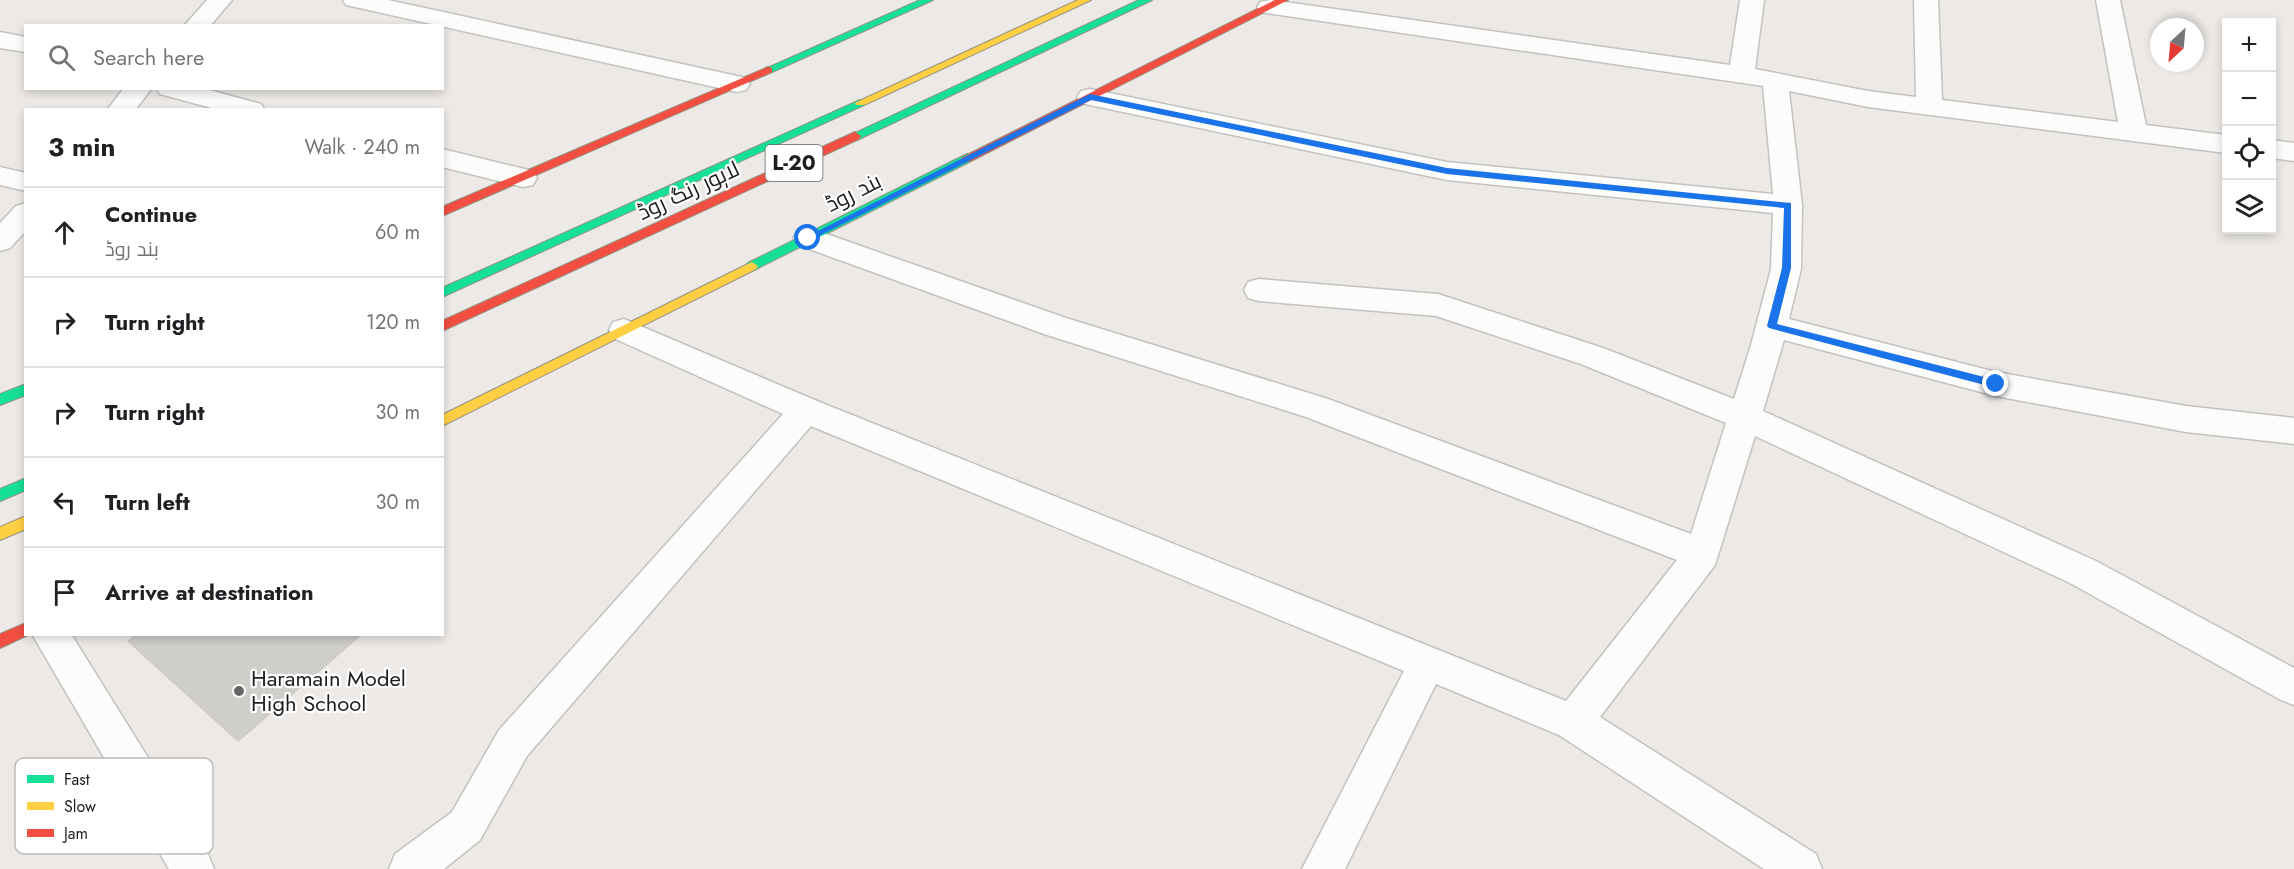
<!DOCTYPE html>
<meta charset="utf-8">
<style>
body{margin:0;font-family:Jost,Cairo,sans-serif;background:#f6f6f6;color:#202124}
.controls{position:absolute;right:18px;top:18px;display:grid;overflow:hidden;border-radius:0px;box-shadow:0 3px 9px #0003}
.controls button{width:54px;height:54px;display:grid;place-items:center;padding:0;border:0;border-bottom:2px solid #e0e0e0;background:#fff;color:#202124;font:30px sans-serif}
.compass{position:absolute;left:2150px;top:18px;width:54px;height:54px;border-radius:50%;background:#fff;box-shadow:0 3px 9px #0003;rotate:206deg}
.stop{position:absolute;width:18px;height:18px;margin:-14px;border:4px solid #1a73e8;border-radius:50%;background:#fff}
.stop.end{background:#1a73e8;border-color:#fff;box-shadow:0 2px 6px #0008}
.list{margin:0;padding:0;list-style:none}
h2{display:flex;justify-content:space-between;align-items:center;height:78px;margin:0;padding:0 24px;font-size:26px}
h2 small{font-size:20px;font-weight:400;color:#757577}
.list li{display:grid;grid-template-columns:39px 1fr auto;gap:18px;align-items:center;box-sizing:border-box;height:90px;padding:0 24px;border-top:2px solid #e0e0e0}
.list b{display:block;font-size:22px;white-space:nowrap}
.list p{margin:0;font-size:20px;white-space:nowrap;color:#757577}
.list em{font-size:20px;font-style:normal;color:#757577}
.icon{flex:none;width:33px;height:33px;fill:none;stroke:currentColor;stroke-width:2;stroke-linecap:round;stroke-linejoin:round}
.map{position:relative;flex:none;width:2294px;height:869px;overflow:hidden}
.search{position:absolute;background:#fff;box-shadow:0 3px 9px #0003;left:24px;top:24px;width:420px;height:66px;display:flex;align-items:center;gap:15px;box-sizing:border-box;padding:0 21px;border-radius:0px;color:#757577;font-size:22px}
.panel{position:absolute;background:#fff;box-shadow:0 3px 9px #0003;left:24px;top:108px;width:420px;height:528px;border-radius:0px}
.map>svg:first-child{display:block}
.building{fill:#d0cecb;stroke:#cfcbc8;stroke-width:1.5}
.lines{fill:none;stroke-linecap:round;stroke-linejoin:round}
.street-casing{stroke:#c3c2c1;stroke-width:3}
.fast-casing{stroke:#939380;stroke-width:2}
.slow-casing{stroke:#939380;stroke-width:2}
.jam-casing{stroke:#939380;stroke-width:2}
.street{fill:#fcfcfb;fill-rule:evenodd}
.fast{fill:#16e098;fill-rule:evenodd}
.slow{fill:#ffcf43;fill-rule:evenodd}
.jam{fill:#f24e42;fill-rule:evenodd}
.route{fill:#1a73e8}
.poi-dot{fill:#666564;stroke:#fff;stroke-width:2}
.labels{text-anchor:middle;stroke-width:4.5;stroke-linejoin:round;paint-order:stroke}
.shield{fill:#fff;stroke:#626262;stroke-width:1.5}
.shield-label{font-size:21px;font-weight:bold;fill:#1e1e1e}
.street-label{font-size:22px;fill:#1e1e1e;stroke:#fff}
.poi-label{font-size:22px;fill:#1e1e1e;stroke:#fff;text-anchor:start}
.key{fill:#fff;stroke:#bcbcbc;stroke-width:1.5}
.key-label{font-size:16px;fill:#1e1e1e}
</style>
<div class="map">
<svg width="2294" height="869" viewBox="0 0 2294 869">
<rect width="100%" height="100%" fill="#ece9e6"/>
<path class="building" d="M138,634H362L238,741L128,641Z"/>
<g class="lines">
<g class="street-casing">
<g id="street">
<path d="M207,0H232L210,26H184Z"/>
<path d="M343,0H388L737,76L746,78L750,84L746,90L737,92L355,7L346,5Z"/>
<path d="M1271,0L1730,65L1740,0H1764L1755,69L1868,91L1916,97L1914,0H1938L1942,100L2118,122L2096,0H2120L2146,125L2226,135V153L1868,107L1789,91L1802,205L1801,269L1789,319L1996,372L2186,406L2294,418V444L2186,432L1996,396L1784,340L1763,411L2096,561L2294,668V705L2281,700L2070,583L1755,436L1715,565L1600,717L1816,854L1822,869H1764L1559,735L1436,684L1345,869H1302L1404,671L811,426L527,756L480,840L444,869H389L395,854L452,812L499,730L783,414L613,338L609,330L613,322L624,319L817,401L1566,701L1677,560L1306,417L1044,334L798,245L793,238L798,231L808,228L818,231L1066,318L1328,399L1691,534L1726,423L1581,364L1436,316L1259,301L1248,298L1244,290L1248,282L1259,279L1438,294L1603,348L1734,399L1751,345L1771,269L1773,213L1447,180L1090,105L1081,103L1077,97L1081,91L1090,89L1447,162L1773,194L1763,86L1260,12L1257,7L1260,2Z"/>
<path d="M0,32L26,37V52L0,48Z"/>
<path d="M124,88H152L135,110H107Z"/>
<path d="M156,88H202L261,104L265,110H219L160,94Z"/>
<path d="M2272,140L2294,143V161L2272,158Z"/>
<path d="M442,149L533,171L537,178L533,185L523,187L442,167Z"/>
<path d="M0,167L26,173V191L0,185Z"/>
<path d="M26,203V231L10,248L0,251V223L16,206Z"/>
<path d="M32,634H71L208,854L214,869H169Z"/>
</g>
</g>
<g class="fast-casing">
<g id="fast">
<path d="M920,0H933L772,72H764L763,70Z"/>
<path d="M1139,0H1152L859,139L855,140L849,136Z"/>
<path d="M860,100L864,101V105L442,297V288Z"/>
<path d="M967,154L973,158L971,161L756,269L752,270L746,266L748,263Z"/>
<path d="M26,384V395L0,405V394Z"/>
<path d="M26,478V490L0,501V489Z"/>
</g>
</g>
<g class="slow-casing">
<g id="slow">
<path d="M1078,0H1091L864,105H856L855,103Z"/>
<path d="M752,262L758,266L756,269L442,426V415Z"/>
<path d="M26,516V529L0,540V527Z"/>
</g>
</g>
<g class="jam-casing">
<g id="jam">
<path d="M1275,0H1288L971,161L967,162L961,158Z"/>
<path d="M768,67L772,68V72L442,216V207Z"/>
<path d="M855,132L861,136L859,139L442,331V321Z"/>
<path d="M26,623V634H30L0,648V634Z"/>
</g>
</g>
<use href="#street" class="street"/>
<use href="#fast" class="fast"/>
<use href="#slow" class="slow"/>
<use href="#jam" class="jam"/>
</g>
<path class="route" d="M1090,94L1447,168L1791,203V268L1777,324L1996,380L2000,384L1996,388L1769,328L1767,326L1782,268L1784,208L1447,174L1091,100L811,240L804,238Z"/>
<circle class="poi-dot" cx="239" cy="691" r="6"/>
<g class="labels">
<rect class="shield" x="765.5" y="145" width="57" height="36" rx="4.5"/>
<g class="shield-label">
<text x="794" y="170">L-20</text>
</g>
<g class="street-label">
<text transform="translate(688 190) rotate(-25)" y="8">لاہور رنگ روڈ</text>
<text transform="translate(853 192) rotate(-27)" y="8">بند روڈ</text>
</g>
<g class="poi-label">
<text x="251" y="686">Haramain Model<tspan x="251" dy="25">High School</tspan></text>
</g>
</g>
<rect x="15" y="758" width="198" height="96" rx="9" class="key"/>
<rect x="27" y="775" width="27" height="8" fill="#16e098"/>
<rect x="27" y="802" width="27" height="8" fill="#ffcf43"/>
<rect x="27" y="829" width="27" height="8" fill="#f24e42"/>
<g class="key-label">
<text x="64" y="785">Fast</text>
<text x="64" y="812">Slow</text>
<text x="64" y="839">Jam</text>
</g>
</svg>
<div class="controls">
<button>+</button>
<button>−</button>
<button><svg class="icon" aria-label="locate" viewBox="0 0 24 24"><circle cx="12" cy="12" r="6"/><path d="M12 2v4M12 18v4M2 12h4M18 12h4"/></svg></button>
<button><svg class="icon" aria-label="layers" viewBox="0 0 24 24"><path d="M12 4l9 5-9 5-9-5zM3 14l9 5 9-5"/></svg></button>
</div>
<svg class="compass" viewBox="-18 -18 36 36"><path d="M0-13l5 13h-10z" fill="#e53935"/><path d="M0 13l5-13h-10z" fill="#757577"/></svg>
<div class="stop" style="left:808px;top:238px"></div>
<div class="stop end" style="left:1996px;top:384px"></div>
<div class="search"><svg class="icon" aria-label="search" viewBox="0 0 24 24"><circle cx="10" cy="10" r="6"/><path d="M15 15l6 6"/></svg>Search here</div>
<section class="panel">
<h2>3 min<small>Walk · 240 m</small></h2>
<ul class="list">
<li><svg class="icon" aria-label="ahead" viewBox="0 0 24 24"><path d="M12 20V5M6 11l6-6 6 6"/></svg><div><b>Continue</b><p>بند روڈ</p></div><em>60 m</em></li>
<li><svg class="icon" aria-label="right" viewBox="0 0 24 24"><path d="M7 20v-9h11M14 6l5 5-5 5"/></svg><div><b>Turn right</b></div><em>120 m</em></li>
<li><svg class="icon" aria-label="right" viewBox="0 0 24 24"><path d="M7 20v-9h11M14 6l5 5-5 5"/></svg><div><b>Turn right</b></div><em>30 m</em></li>
<li><svg class="icon" aria-label="left" viewBox="0 0 24 24"><path d="M17 20v-9H6M10 6l-5 5 5 5"/></svg><div><b>Turn left</b></div><em>30 m</em></li>
<li><svg class="icon" aria-label="arrive" viewBox="0 0 24 24"><path d="M6 21V4h12l-3 4 3 4H6"/></svg><div><b>Arrive at destination</b></div></li>
</ul>
</section>
</div>
